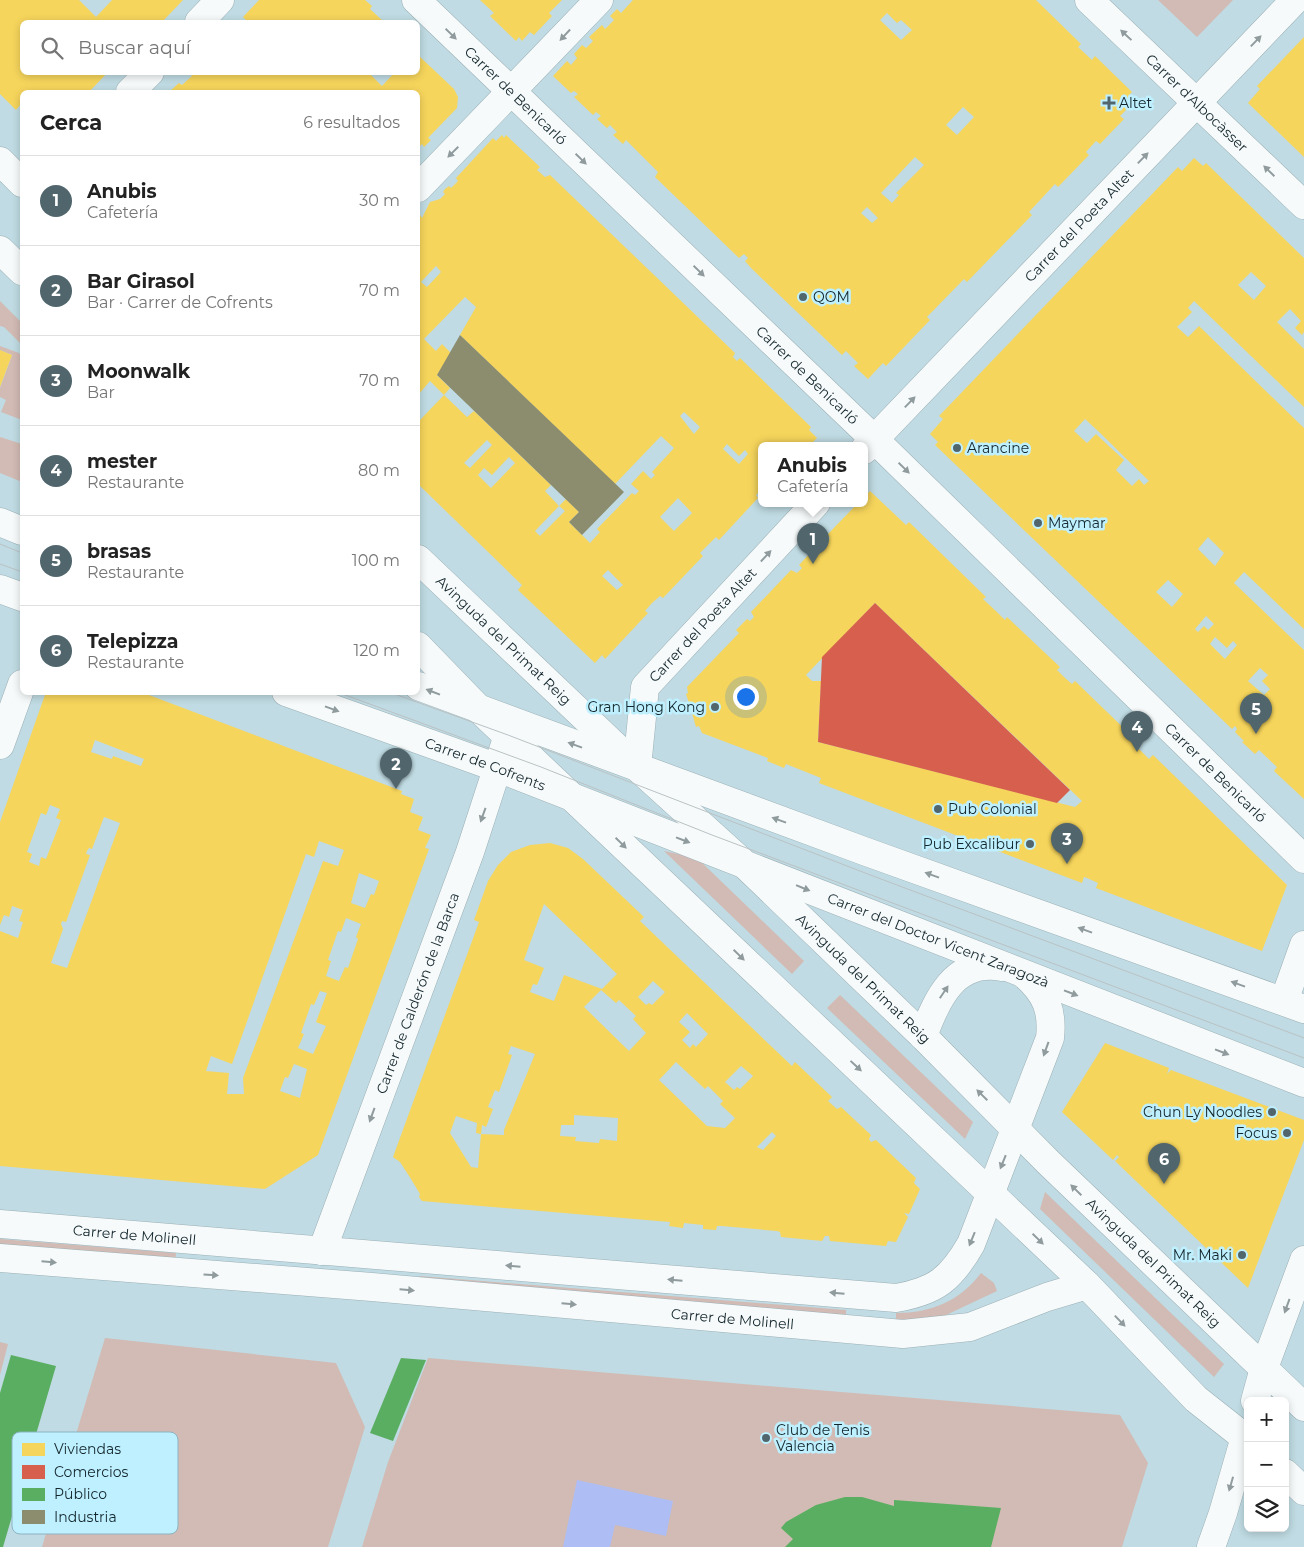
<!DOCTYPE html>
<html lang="es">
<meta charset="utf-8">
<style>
body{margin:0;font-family:Montserrat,sans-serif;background:#f2f2f2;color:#222}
.controls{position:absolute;right:15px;bottom:15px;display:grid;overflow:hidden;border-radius:8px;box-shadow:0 2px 8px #0003}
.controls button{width:45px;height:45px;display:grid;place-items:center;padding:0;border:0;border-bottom:1px solid #e0e0e0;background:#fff;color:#222;font:25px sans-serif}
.you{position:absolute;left:745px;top:696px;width:18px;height:18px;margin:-12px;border:4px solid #fff;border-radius:50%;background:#1a73e8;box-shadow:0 0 0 8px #1a73e833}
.badge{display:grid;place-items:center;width:32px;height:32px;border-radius:50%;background:#50656c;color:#fff;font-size:16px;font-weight:700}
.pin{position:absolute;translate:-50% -41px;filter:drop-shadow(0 1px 2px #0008)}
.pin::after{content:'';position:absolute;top:26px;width:18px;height:15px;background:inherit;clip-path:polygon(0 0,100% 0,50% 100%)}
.popup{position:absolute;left:758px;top:442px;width:110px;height:65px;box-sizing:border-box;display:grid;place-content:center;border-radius:8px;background:#fff;filter:drop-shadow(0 1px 4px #0005);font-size:16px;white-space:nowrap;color:#767676}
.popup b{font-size:19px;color:#222}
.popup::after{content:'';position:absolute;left:50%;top:100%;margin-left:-10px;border:10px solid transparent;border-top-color:#fff}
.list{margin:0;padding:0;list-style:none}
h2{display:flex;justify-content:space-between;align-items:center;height:65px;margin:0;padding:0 20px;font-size:21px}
h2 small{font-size:16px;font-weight:400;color:#767676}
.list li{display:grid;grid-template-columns:32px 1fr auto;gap:15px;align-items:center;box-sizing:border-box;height:90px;padding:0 20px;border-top:1px solid #e0e0e0}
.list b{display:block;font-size:19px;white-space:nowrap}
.list p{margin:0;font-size:16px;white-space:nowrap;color:#767676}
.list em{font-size:16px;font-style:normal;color:#767676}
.icon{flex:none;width:28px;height:28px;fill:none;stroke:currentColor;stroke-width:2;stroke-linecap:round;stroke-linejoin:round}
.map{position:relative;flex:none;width:1304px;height:1547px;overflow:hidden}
.search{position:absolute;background:#fff;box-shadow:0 2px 8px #0003;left:20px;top:20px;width:400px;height:55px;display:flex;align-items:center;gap:12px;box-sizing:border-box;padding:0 18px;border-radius:8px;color:#767676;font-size:19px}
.panel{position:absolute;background:#fff;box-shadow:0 2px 8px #0003;left:20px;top:90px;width:400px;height:605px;border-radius:8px}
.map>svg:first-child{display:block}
.green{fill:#d2bbb4}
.water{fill:#aebdf3}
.homes{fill:#f6d55c;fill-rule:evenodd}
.shops{fill:#d6604d}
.public{fill:#5aae61}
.industry{fill:#8c8c6e}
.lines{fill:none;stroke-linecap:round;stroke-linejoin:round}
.minor-casing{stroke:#9bb0b6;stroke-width:29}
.tertiary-casing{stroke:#9bb0b6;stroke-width:29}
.secondary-casing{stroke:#9bb0b6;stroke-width:29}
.primary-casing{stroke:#9bb0b6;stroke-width:29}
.minor{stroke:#f6fafb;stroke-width:28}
.tertiary{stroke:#f6fafb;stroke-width:28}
.secondary{stroke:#f6fafb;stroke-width:28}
.primary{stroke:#f6fafb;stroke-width:28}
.tram{stroke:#bac2c4;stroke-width:1}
.oneway{fill:#909b9e}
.poi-dot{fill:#50656c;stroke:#bff0ff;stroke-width:2}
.labels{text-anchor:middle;stroke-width:5;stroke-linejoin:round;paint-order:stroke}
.street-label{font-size:14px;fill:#13262c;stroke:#bff0ff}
.poi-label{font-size:14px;fill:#13262c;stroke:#bff0ff;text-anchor:start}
.key{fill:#bff0ff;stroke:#8bb3c0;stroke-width:1}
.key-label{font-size:14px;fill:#13262c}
</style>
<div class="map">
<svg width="1304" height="1547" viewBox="0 0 1304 1547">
<rect width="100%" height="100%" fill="#c0dbe3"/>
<g class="green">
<path d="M1158,0H1233L1197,37Z"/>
<path d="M0,301L22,323V345L4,327L0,326Z"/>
<path d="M0,346L19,353L22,357V420L1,412L6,400L0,397V388L12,355L0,350Z"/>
<path d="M0,437L22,444V482L0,473Z"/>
<path d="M664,851L697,858L804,961L792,974Z"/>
<path d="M840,995L973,1122L965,1139L827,1008Z"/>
<path d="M1045,1192L1224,1364L1214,1377L1040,1209Z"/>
<path d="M0,1239L176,1253L175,1263L0,1249Z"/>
<path d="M981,1273L994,1283L997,1291L944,1316L896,1325V1313C931,1313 960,1301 981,1273Z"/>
<path d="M420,1276L846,1310V1319L418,1280Z"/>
<path d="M105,1338L336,1363L365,1427L328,1547H42Z"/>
<path d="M0,1342L8,1344L0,1375Z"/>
<path d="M428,1358L1120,1415L1148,1463L1122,1547H362L388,1462Z"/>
</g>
<path class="water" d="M577,1480L673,1501L666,1536L615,1525L610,1547H563Z"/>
<g class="homes">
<path d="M0,0H79L96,17L112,0H183L162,22H22V72H108L89,92H22V105L21,104L16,110L0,94Z"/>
<path d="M259,0H365L372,6L370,9L384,22H242L246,20L243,17Z"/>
<path d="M480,0H562L549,13L552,16L534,35L530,32L522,41L519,37L516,41L490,16L494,13Z"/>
<path d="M633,0H1036L1081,44L1078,47L1092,60L1095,56L1132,92L1129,95L1135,101L1120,116L1124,119L1100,144L1096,141L1086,152L1089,155L1058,187L1055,184L1029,212L1032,215L967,282L964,279L927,317L930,320L886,366L883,363L868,379L854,366L858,363L846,351L842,355L751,268L745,261L748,258L744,254L739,258L655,177L658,172L626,140L623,144L613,135L617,132L610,125L607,128L597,119L601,116L596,112L593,115L574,97L578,94L574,91L571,93L553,76L567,61L571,65L577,58L574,54L582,45L586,48L593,41L589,37L602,25L605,29L614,20L610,16L617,9L621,13ZM887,13L897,23L901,20L912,30L901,40L880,20ZM963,107L974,117L957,135L946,125ZM915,157L924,165L896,193L899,195L892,203L881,193ZM867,207L878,218L872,223L861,213Z"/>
<path d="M1304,37V157L1248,103L1260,89L1257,86Z"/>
<path d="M418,55L454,89L458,97L457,108L428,138L431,140L424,147L422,144L418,148L420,154L418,157V92H169L179,83L182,85L192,76L189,72H368L382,86L395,72H418Z"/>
<path d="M502,135L504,138L506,135L540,167L537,170L545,177L550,175L677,297L735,353L733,357L737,361L740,358L811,427L809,430L817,438L810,445H762V490L756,495L758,498L719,540L716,537L700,553L703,556L663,598L660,596L652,603L645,611L648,613L605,659L602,655L595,663L518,590L522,585L418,484V418L420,420L444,395L467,417L474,411L551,485L545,491L559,506L566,499L579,512L569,522L590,543L600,532L597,529L632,493L635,495L639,491L631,484L643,471L651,479L655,475L652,472L674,448L661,436L615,484L460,335L476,307L465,297L424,339L436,351L442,344L451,353L437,375L450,388L444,395L430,381L418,395V218L420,215L422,218L430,202L440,199L445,194L443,192L445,189L449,186L451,188L458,181L456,178L493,138L496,141ZM436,266L441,272L427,287L421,282ZM684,412L700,427L694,434L680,416ZM487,440L492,445L470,468L464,463ZM727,444L739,456L745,450L748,454L739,464L723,449ZM509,457L515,463L491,488L478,475L484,468L492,475ZM678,498L692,513L674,531L660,517ZM559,506L565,511L540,536L535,531ZM608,570L623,585L617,590L602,576Z"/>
<path d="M1194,158L1203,166L1206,163L1304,258V332L1302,335L1295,328L1301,321L1290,309L1277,322L1304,349V407L1194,301L1188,308L1192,312L1177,327L1188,337L1199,326L1304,428V629L1244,572L1234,583L1304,650V799L1274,771L1277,767L1259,750L1255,754L1242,742L1244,741L1235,732L1237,729L1235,726L1232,729L935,445L938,442L930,434L943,419L939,416L1178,167L1182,171ZM1251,272L1266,286L1254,300L1238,285ZM1085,419L1098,431L1149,481L1144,485L1139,479L1132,486L1116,470L1124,460L1096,434L1087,443L1074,431ZM1208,537L1224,553L1215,566L1198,549ZM1168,580L1183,594L1172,607L1156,592ZM1206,616L1214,624L1208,630L1204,626L1198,632L1195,629ZM1215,637L1227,648L1233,641L1237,645L1225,659L1210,644ZM1260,668L1268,675L1262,681L1270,689L1264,695L1248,681Z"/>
<path d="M0,350L12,355L0,387Z"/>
<path d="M870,491L906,525L909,522L986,597L983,599L998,613L1005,620L1007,617L1060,667L1057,670L1065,678L1072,684L1075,681L1135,739L1132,742L1149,759L1153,755L1287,885L1262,951L1096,888L1098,883L1087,878L1084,877L1082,883L819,783L821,778L786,764L784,768L767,761L768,758L702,733L699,726L696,727L692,713L695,712L693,708L691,709L686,694L688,693L687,687L739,633L736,630L747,619L750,621L754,617L751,612L791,570L797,573L802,568L799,565L814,549L817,551L830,538L827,535L858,503H864V497ZM875,603L1082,801L1075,807L818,742L821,681H812L806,675Z"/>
<path d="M46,692H141L402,791L401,794L414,799L410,812L423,817L418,830L431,835L425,848L429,849L318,1155L265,1189L0,1166V931L18,938L23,922L19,921L23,910L12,906L9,917L4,915L0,925V822ZM95,740L144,759L141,766L113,756L112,759L91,752ZM50,805L60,809L56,818L61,820L46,859L41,857L39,866L29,862L32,854L27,852L41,813L46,815ZM104,817L120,823L67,968L51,963L63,929L61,924L62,921L66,922L90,855L86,854L87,851L89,848L92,849ZM319,841L344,850L338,866L323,861L243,1078L244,1094H227L229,1073L206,1071L211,1056L232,1064L306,854L314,857ZM359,873L379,881L374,895L371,894L365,908L351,903ZM346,918L361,924L356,937L358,939L348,968L345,967L339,981L326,976L331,961L328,960L338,931L341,932ZM320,991L327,993L316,1022L326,1026L313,1054L298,1048L304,1034L301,1033L311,1004L314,1005ZM294,1064L307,1069L300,1098L280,1091L285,1077L288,1078Z"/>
<path d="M550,843L568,848L583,859L644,917L640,921L792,1066L795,1062L832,1097L828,1101L837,1109L841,1107L871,1135L869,1139L871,1142L876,1140L916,1178L914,1183L920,1189L909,1214L904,1213L908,1217L896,1242L888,1241L886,1246L830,1241L829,1236H825L822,1241L781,1237L780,1232L777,1231L722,1226H717L716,1230L703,1229V1225L684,1223L683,1228L669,1226L670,1222L422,1201L419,1197L420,1194L411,1179L400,1162L393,1157L479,922L474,920L488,881L498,865L511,852L530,845ZM544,904L617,974L601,990L616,1003L619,1000L636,1016L633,1019L646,1033L629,1051L584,1007L602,989L564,975L554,1001L530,992L533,984L537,985L544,968L524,960ZM653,981L665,992L652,1005L649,1003L646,1005L638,997ZM687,1013L708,1034L696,1047L693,1044L690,1048L682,1040L690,1032L679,1022ZM511,1046L535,1054L504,1130V1135L481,1134L478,1168L471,1167L450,1133L456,1116L477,1123L476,1133L481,1134L482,1125L486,1127L493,1109L488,1107L495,1090L499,1092L512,1055L508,1054ZM676,1062L705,1089L708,1086L723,1101L720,1104L735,1118L725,1128L707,1126L659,1080ZM741,1066L753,1076L740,1089L737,1087L734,1090L725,1082ZM574,1115L618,1118L617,1141L600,1139L599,1143L575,1141L576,1137L560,1136L561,1125H574ZM772,1132L776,1136L763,1150L757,1147Z"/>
<path d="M1105,1043L1169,1068L1167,1074L1171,1070L1304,1120V1140L1248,1288L1115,1161L1119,1157L1117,1155L1113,1160L1062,1112ZM1144,1107L1152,1111L1148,1120L1140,1113Z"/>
</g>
<path class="shops" d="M875,603L1070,790L1057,803L818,742L822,657Z"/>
<g class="public">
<path d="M11,1355L56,1366L3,1547H0V1393Z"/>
<path d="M401,1358L426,1360L393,1441L370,1433Z"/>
<path d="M845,1497H862L894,1506V1500L1001,1508L991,1547H785L793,1539L781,1528L786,1522L816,1505Z"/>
</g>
<path class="industry" d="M460,335L624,492L582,535L569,522L579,512L437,375Z"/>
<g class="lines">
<g class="minor-casing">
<g id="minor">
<path id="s1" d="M416,0L874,439L1304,859"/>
<path id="s2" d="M1089,0L1304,205"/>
<path d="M199,22L220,0"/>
<path d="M130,92L150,72"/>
<path d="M418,188L599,0"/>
<path id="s3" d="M864,450L1295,0"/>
<path d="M0,745L22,684"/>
<path id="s4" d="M637,767L645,687L816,503"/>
<path d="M1284,1001L1304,945"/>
<path id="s5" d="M322,1251L470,852L508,735"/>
</g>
</g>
<g class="tertiary-casing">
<g id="tertiary">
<path d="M0,522L22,531"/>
<path d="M0,589L22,597"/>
<path d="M418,686L864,851L1304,1009"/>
<path id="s6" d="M286,692L498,768L1304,1083"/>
<path d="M923,1036C937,1000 954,958 1002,967"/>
<path id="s7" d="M0,1224L896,1298C936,1291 951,1279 971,1244L1050,1038C1053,1011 1046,993 1025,975"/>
<path id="s8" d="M0,1258L372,1287L903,1334L970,1327L1047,1297L1087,1285"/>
<path d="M1255,1401L1264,1368L1304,1260"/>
</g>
</g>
<g class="secondary-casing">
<path id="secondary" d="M1211,1547L1223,1513L1245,1437"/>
</g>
<g class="primary-casing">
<g id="primary">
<path d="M0,161L22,183"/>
<path d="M0,250L22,271"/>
<path id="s9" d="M418,559L637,767L742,862L923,1036L1048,1162L1304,1407"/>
<path d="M418,646L480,710L1087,1285L1196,1399L1248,1440"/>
<path d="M1285,1473L1304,1491"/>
</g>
</g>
<use href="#minor" class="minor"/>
<use href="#tertiary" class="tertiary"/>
<use href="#secondary" class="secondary"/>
<use href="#primary" class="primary"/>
<g class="tram">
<path d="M0,544L22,553"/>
<path d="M0,564L22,572"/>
<path d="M337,692L541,767L712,835L1304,1058"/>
<path d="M389,692L508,735L873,876L1304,1038"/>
</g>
</g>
<defs><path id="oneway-solid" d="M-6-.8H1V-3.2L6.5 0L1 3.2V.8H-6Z" transform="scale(1.25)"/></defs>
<g class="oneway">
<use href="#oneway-solid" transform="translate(451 34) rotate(44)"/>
<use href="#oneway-solid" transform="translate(565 35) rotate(133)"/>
<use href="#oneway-solid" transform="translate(1126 35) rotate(-137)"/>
<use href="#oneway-solid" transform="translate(1256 41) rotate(-46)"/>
<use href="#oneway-solid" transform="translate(453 152) rotate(135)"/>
<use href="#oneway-solid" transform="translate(1143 158) rotate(-46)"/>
<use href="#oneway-solid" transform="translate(581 159) rotate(44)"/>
<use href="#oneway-solid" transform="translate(1269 171) rotate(-136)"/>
<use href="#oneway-solid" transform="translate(699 271) rotate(44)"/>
<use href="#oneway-solid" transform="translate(910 402) rotate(-46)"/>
<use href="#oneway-solid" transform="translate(904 468) rotate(44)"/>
<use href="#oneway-solid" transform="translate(766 556) rotate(-47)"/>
<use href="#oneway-solid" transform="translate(433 692) rotate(-159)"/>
<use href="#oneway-solid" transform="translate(332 709) rotate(20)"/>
<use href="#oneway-solid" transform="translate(575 745) rotate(-160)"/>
<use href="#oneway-solid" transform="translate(483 815) rotate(110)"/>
<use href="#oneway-solid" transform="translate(779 820) rotate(-160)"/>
<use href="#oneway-solid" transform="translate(683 840) rotate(21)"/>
<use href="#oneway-solid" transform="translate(621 843) rotate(44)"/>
<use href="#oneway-solid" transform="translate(932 875) rotate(-160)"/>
<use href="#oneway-solid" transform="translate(803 888) rotate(22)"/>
<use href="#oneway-solid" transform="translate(1085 930) rotate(-160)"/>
<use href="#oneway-solid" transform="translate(739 955) rotate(44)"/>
<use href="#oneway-solid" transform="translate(1238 984) rotate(-160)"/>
<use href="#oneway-solid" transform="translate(944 992) rotate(-56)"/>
<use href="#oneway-solid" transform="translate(1071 993) rotate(21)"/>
<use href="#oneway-solid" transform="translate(1046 1049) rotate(110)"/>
<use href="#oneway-solid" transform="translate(1222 1052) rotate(21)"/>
<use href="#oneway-solid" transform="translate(856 1066) rotate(43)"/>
<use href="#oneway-solid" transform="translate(982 1095) rotate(-135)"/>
<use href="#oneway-solid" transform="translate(372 1115) rotate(110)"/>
<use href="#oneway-solid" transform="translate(1003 1162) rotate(112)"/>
<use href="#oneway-solid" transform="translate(1076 1190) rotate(-136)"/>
<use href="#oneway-solid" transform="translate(972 1239) rotate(112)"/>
<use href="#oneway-solid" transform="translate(1038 1239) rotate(44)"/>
<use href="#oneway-solid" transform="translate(49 1262) rotate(5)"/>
<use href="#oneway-solid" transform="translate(513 1266) rotate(-175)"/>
<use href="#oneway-solid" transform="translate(211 1275) rotate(4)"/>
<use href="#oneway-solid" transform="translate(675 1280) rotate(-175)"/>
<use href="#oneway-solid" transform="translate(407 1290) rotate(5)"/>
<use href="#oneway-solid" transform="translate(837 1293) rotate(-175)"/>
<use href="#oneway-solid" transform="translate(569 1304) rotate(5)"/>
<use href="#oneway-solid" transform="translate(1287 1306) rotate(110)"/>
<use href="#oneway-solid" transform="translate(1120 1321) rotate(46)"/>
<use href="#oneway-solid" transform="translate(1231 1484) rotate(106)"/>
</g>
<g class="poi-dot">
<path d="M1106.5 95.5h5v5h5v5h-5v5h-5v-5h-5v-5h5z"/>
<circle cx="803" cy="297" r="5"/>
<circle cx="957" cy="448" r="5"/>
<circle cx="1038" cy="523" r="5"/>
<circle cx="715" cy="707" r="5"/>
<circle cx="938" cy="809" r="5"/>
<circle cx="1030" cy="844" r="5"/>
<circle cx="1272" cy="1112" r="5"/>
<circle cx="1287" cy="1133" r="5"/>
<circle cx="1242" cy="1255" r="5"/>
<circle cx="766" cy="1438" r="5"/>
</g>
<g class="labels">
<g class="street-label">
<text dy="5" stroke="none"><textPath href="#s1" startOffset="138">Carrer de Benicarló</textPath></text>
<text dy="5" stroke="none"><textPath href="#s2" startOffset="149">Carrer d'Albocàsser</textPath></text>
<text dy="5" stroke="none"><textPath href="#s3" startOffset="311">Carrer del Poeta Altet</textPath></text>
<text dy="5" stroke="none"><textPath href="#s1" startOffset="542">Carrer de Benicarló</textPath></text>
<text dy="5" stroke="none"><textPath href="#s4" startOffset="165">Carrer del Poeta Altet</textPath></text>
<text dy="5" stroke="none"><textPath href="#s9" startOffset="118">Avinguda del Primat Reig</textPath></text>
<text dy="5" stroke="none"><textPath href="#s6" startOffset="212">Carrer de Cofrents</textPath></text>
<text dy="5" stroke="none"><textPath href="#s1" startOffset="1112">Carrer de Benicarló</textPath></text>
<text dy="5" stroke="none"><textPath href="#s6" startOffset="698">Carrer del Doctor Vicent Zaragozà</textPath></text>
<text dy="5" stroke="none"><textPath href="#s9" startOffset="612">Avinguda del Primat Reig</textPath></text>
<text dy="5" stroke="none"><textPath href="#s5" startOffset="275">Carrer de Calderón de la Barca</textPath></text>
<text dy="5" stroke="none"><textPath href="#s7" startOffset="135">Carrer de Molinell</textPath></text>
<text dy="5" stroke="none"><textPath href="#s9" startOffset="1018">Avinguda del Primat Reig</textPath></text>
<text dy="5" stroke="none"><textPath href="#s8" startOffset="735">Carrer de Molinell</textPath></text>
</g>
<g class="poi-label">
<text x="1119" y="108">Altet</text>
<text x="813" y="302">QOM</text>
<text x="967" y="453">Arancine</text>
<text x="1048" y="528">Maymar</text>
<text x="705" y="712" text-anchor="end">Gran Hong Kong</text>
<text x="948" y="814">Pub Colonial</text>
<text x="1020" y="849" text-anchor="end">Pub Excalibur</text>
<text x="1262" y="1117" text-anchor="end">Chun Ly Noodles</text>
<text x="1277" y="1138" text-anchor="end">Focus</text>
<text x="1232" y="1260" text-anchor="end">Mr. Maki</text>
<text x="776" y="1435">Club de Tenis<tspan x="776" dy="16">Valencia</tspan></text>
</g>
</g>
<rect x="12" y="1432" width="166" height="102" rx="8" class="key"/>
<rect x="22" y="1443" width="23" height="13" fill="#f6d55c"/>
<rect x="22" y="1465" width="23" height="14" fill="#d6604d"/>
<rect x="22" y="1488" width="23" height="13" fill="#5aae61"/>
<rect x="22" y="1510" width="23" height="14" fill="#8c8c6e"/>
<g class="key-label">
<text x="54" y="1454">Viviendas</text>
<text x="54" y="1477">Comercios</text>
<text x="54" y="1499">Público</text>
<text x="54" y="1522">Industria</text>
</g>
</svg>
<div class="controls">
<button>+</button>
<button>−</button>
<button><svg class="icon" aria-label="layers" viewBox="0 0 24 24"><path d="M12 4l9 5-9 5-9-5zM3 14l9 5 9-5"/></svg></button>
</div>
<div class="you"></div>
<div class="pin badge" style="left:813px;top:564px">1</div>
<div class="popup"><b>Anubis</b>Cafetería</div>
<div class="pin badge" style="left:396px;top:789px">2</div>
<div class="pin badge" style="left:1067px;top:864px">3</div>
<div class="pin badge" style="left:1137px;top:752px">4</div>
<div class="pin badge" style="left:1256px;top:734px">5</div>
<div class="pin badge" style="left:1164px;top:1184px">6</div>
<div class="search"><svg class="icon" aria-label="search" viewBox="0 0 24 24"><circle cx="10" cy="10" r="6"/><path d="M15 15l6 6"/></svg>Buscar aquí</div>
<section class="panel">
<h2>Cerca<small>6 resultados</small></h2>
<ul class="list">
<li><span class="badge">1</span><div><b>Anubis</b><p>Cafetería</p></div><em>30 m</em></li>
<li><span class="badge">2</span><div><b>Bar Girasol</b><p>Bar · Carrer de Cofrents</p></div><em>70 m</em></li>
<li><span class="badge">3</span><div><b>Moonwalk</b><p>Bar</p></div><em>70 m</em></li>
<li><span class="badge">4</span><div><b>mester</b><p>Restaurante</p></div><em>80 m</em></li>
<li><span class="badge">5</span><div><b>brasas</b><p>Restaurante</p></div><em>100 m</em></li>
<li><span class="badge">6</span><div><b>Telepizza</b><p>Restaurante</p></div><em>120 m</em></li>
</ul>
</section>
</div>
